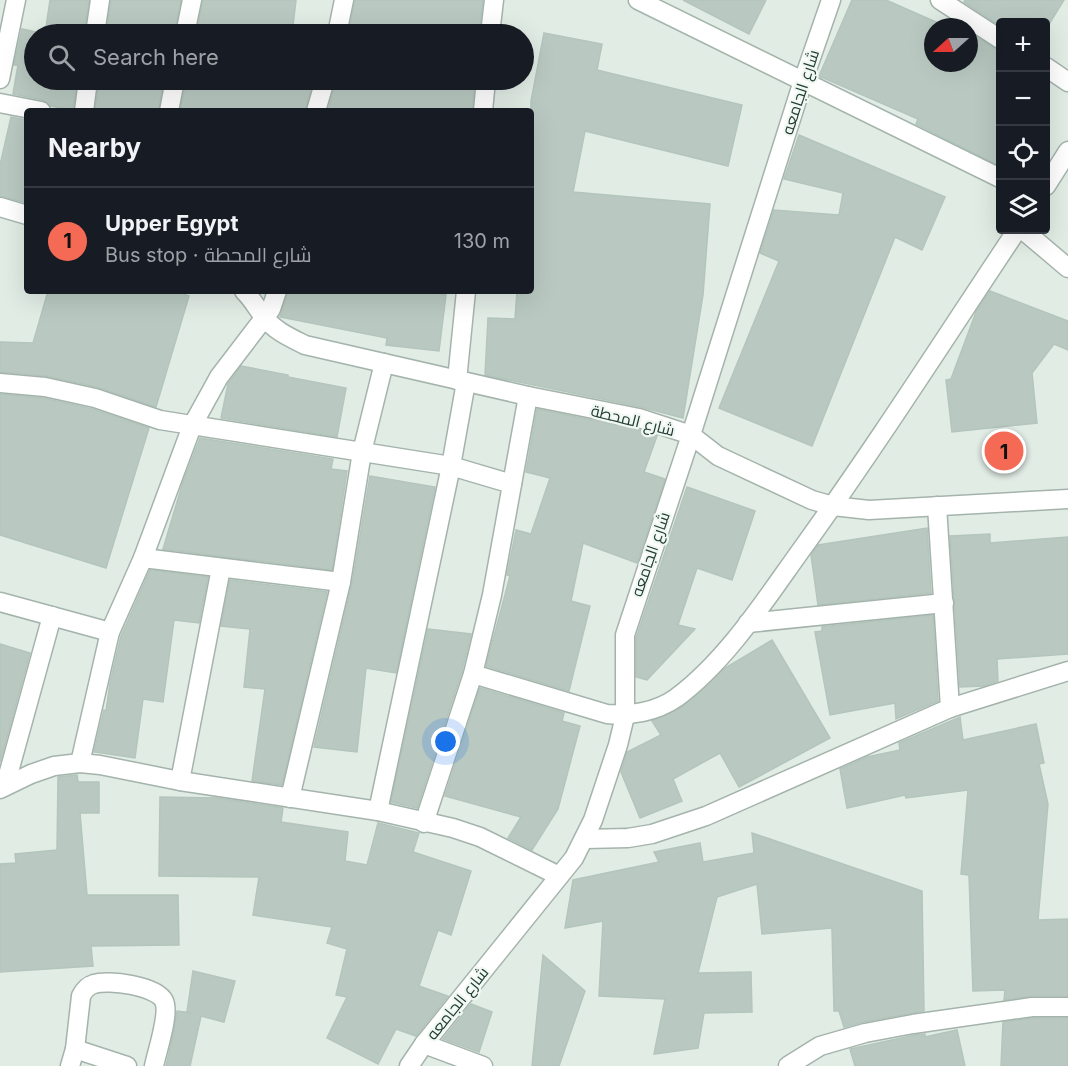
<!DOCTYPE html>
<meta charset="utf-8">
<style>
body{margin:0;font-family:Inter,Cairo,sans-serif;background:#20242c;color:#f1f3f6}
.controls{position:absolute;right:18px;top:18px;display:grid;overflow:hidden;border-radius:6px;box-shadow:0 6px 24px #0002}
.controls button{width:54px;height:54px;display:grid;place-items:center;padding:0;border:0;border-bottom:2px solid #363941;background:#171b24;color:#f1f3f6;font:30px sans-serif}
.compass{position:absolute;left:924px;top:18px;width:54px;height:54px;border-radius:50%;background:#171b24;box-shadow:0 6px 24px #0002;rotate:249deg}
.you{position:absolute;left:446px;top:742px;width:21px;height:21px;margin:-15px;border:4px solid #fff;border-radius:50%;background:#1a73e8;box-shadow:0 0 0 9px #1a73e833}
.badge{display:grid;place-items:center;width:39px;height:39px;border-radius:50%;background:#f56a55;color:#111;font-size:20px;font-weight:700}
.pin{position:absolute;translate:-50% -50%;border:3px solid #fff;box-shadow:0 2px 6px #0006}
.list{margin:0;padding:0;list-style:none}
h2{display:flex;justify-content:space-between;align-items:center;height:78px;margin:0;padding:0 24px;font-size:26px}
h2 small{font-size:20px;font-weight:400;color:#9ea1a6}
.list li{display:grid;grid-template-columns:39px 1fr auto;gap:18px;align-items:center;box-sizing:border-box;height:108px;padding:0 24px;border-top:2px solid #363941}
.list b{display:block;font-size:22px;white-space:nowrap}
.list p{margin:0;font-size:20px;white-space:nowrap;color:#9ea1a6}
.list em{font-size:20px;font-style:normal;color:#9ea1a6}
.icon{flex:none;width:33px;height:33px;fill:none;stroke:currentColor;stroke-width:2;stroke-linecap:round;stroke-linejoin:round}
.map{position:relative;flex:none;width:1068px;height:1066px;overflow:hidden}
.search{position:absolute;background:#171b24;box-shadow:0 6px 24px #0002;left:24px;top:24px;width:510px;height:66px;display:flex;align-items:center;gap:15px;box-sizing:border-box;padding:0 21px;border-radius:33px;color:#9ea1a6;font-size:22px}
.panel{position:absolute;background:#171b24;box-shadow:0 6px 24px #0002;left:24px;top:108px;width:510px;height:186px;border-radius:6px}
.map>svg:first-child{display:block}
.building{fill:#b9c9c1;stroke:#b3c5bc;stroke-width:1.5}
.lines{fill:none;stroke-linecap:round;stroke-linejoin:round}
.minor-casing{stroke:#a4b4ac;stroke-width:21}
.minor{stroke:#fff;stroke-width:18}
.labels{text-anchor:middle;stroke-width:4.5;stroke-linejoin:round;paint-order:stroke}
.street-label{font-size:16px;fill:#213d32;stroke:#f1f8f4}
</style>
<div class="map">
<svg width="1068" height="1066" viewBox="0 0 1068 1066">
<rect width="100%" height="100%" fill="#e1ece5"/>
<g class="building">
<path d="M50,0H89L84,34H34V80H77L73,110L51,106L43,100L13,94L18,65H14L22,29L45,34Z"/>
<path d="M111,0H181L174,34H106Z"/>
<path d="M203,0H296L292,34H196Z"/>
<path d="M355,0H483L479,34H348Z"/>
<path d="M683,0H766L749,34Z"/>
<path d="M852,0H886L945,26L950,20L961,27H933V63H969V32L994,48L1000,50V166L916,124L918,119L819,76Z"/>
<path d="M965,0H1064L1046,29V22H1000V26L964,2Z"/>
<path d="M544,33L602,44L597,70L742,105L728,166L585,131L573,192L710,204L703,295L683,418L641,407L485,375L488,318L515,319L517,291H531V101Z"/>
<path d="M99,80H164L158,111H95Z"/>
<path d="M186,80H313L305,111H180Z"/>
<path d="M336,80H475L472,111H328Z"/>
<path d="M11,117L27,120V203L0,196V165Z"/>
<path d="M799,135L945,197L922,250L895,237L812,446L719,408L779,261L760,253L774,210L839,215L843,193L784,179Z"/>
<path d="M48,291H175L189,296L156,407L97,387L46,376L0,372V342L33,343Z"/>
<path d="M288,291H418L446,295L439,351L386,345L387,338L280,317Z"/>
<path d="M990,291L1068,321V350L1054,344L1032,373L1037,423L952,432L946,380L951,379L976,312Z"/>
<path d="M241,366L288,375V377L346,388L337,437L221,418L228,384Z"/>
<path d="M0,394L43,398L92,409L149,428L106,568L0,535Z"/>
<path d="M537,409L636,429L657,436L644,472L665,479L637,563L583,543L571,601L590,606L569,691L486,666L510,576L507,575L516,530L531,534L550,478L526,472Z"/>
<path d="M200,438L333,459L331,469L347,471L332,570L163,549L183,482Z"/>
<path d="M370,476L435,487L396,673L366,668L357,752L314,747L352,584Z"/>
<path d="M687,487L755,511L732,580L697,568L678,625L695,629L647,680L636,677V638Z"/>
<path d="M927,528L931,593L818,605L811,555L818,545Z"/>
<path d="M990,534V543L1068,537V654L997,659L998,681L984,686L960,687L950,536Z"/>
<path d="M150,570L208,577L199,623L174,620L163,702L143,699L135,758L94,752L104,710L106,711L110,683L121,636Z"/>
<path d="M230,580L327,592L282,785L252,781L265,689L244,687L250,629L221,626Z"/>
<path d="M933,615L938,701L896,719L895,703L830,715L815,632L822,631V627Z"/>
<path d="M428,629L471,634L462,671L417,808L391,802Z"/>
<path d="M772,640L830,738L739,787L720,753L673,779L682,801L640,818L621,772L627,752L661,735L652,721L682,707L725,668Z"/>
<path d="M0,644L30,653L0,762Z"/>
<path d="M480,688L564,713L562,721L580,726L558,809L532,850L508,838L521,817L445,796Z"/>
<path d="M960,717L963,740L1036,724L1044,763L1039,764L1048,804L1038,920L1068,919V996H1032L1004,1000L1005,990L973,991L969,875L961,874L968,790L906,798L905,795L847,808L840,769L867,757L900,750L899,743Z"/>
<path d="M77,775L78,782H99V813H80L87,895H178L179,945L91,946L93,966L0,972V864L16,863L15,854L57,850L58,777Z"/>
<path d="M160,797L217,798L283,808L281,822L348,832L345,861L367,865L378,823L419,833L413,852L471,871L451,935L438,930L419,986L448,996L416,1036L396,1029L378,1064L327,1038L347,997L336,995L347,949L327,943L332,927L253,915L259,877L159,876Z"/>
<path d="M752,833L922,891L924,1011L863,1022L844,1027L839,1011H834L832,928L762,934L757,884L717,897L698,973L751,972L752,1012L704,1013L698,1048L654,1054L665,999L599,996L603,921L565,928L573,880L659,862L654,852L700,843L703,862L754,853Z"/>
<path d="M543,955L585,991L559,1066H532Z"/>
<path d="M193,971L235,981L224,1022L201,1016L190,1066H166L173,1035L177,1011L193,1013L187,1012Z"/>
<path d="M471,1004L492,1012L479,1052L443,1039Z"/>
<path d="M1033,1018H1068V1066H1001L1003,1022Z"/>
<path d="M957,1030L965,1066H855L850,1049L915,1035L925,1034V1037Z"/>
</g>
<g class="lines">
<g class="minor-casing">
<g id="minor">
<path d="M638,0L1000,178"/>
<path d="M940,0L1000,39"/>
<path d="M95,34L100,0"/>
<path d="M185,34L192,0"/>
<path d="M337,34L344,0"/>
<path d="M490,34L494,0"/>
<path d="M1046,67L1068,82"/>
<path d="M0,79L16,0"/>
<path d="M0,103L41,111"/>
<path d="M84,111L88,80"/>
<path d="M169,111L175,80"/>
<path d="M316,111L325,80"/>
<path d="M483,111L486,80"/>
<path d="M1046,186L1068,151"/>
<path d="M0,207L27,215"/>
<path d="M1023,230L1068,268"/>
<path d="M244,291C254,301 257,309 265,318C275,331 291,338 305,345L528,396L639,418L691,435L718,456L812,500L833,506L869,510L1068,499"/>
<path d="M457,380L466,291"/>
<path d="M0,383L45,387L95,398L160,420L451,466L512,484"/>
<path d="M937,506L950,708"/>
<path d="M143,558L341,582"/>
<path d="M0,602L110,632"/>
<path d="M748,623L944,603"/>
<path d="M473,674L607,714C630,716 656,712 676,698C725,662 764,602 799,553C875,448 945,338 1017,230"/>
<path d="M80,763L110,632L143,558L192,426L219,377L271,309L277,291"/>
<path d="M180,781L221,568"/>
<path d="M5,786L52,616"/>
<path d="M0,789L31,774L54,766L80,763L100,765L180,781L378,811L453,828L480,837L559,876"/>
<path d="M290,798L341,582L362,452L384,363"/>
<path d="M378,811L451,466L466,382"/>
<path d="M424,823L473,674L492,595L528,396"/>
<path d="M585,839L628,838L652,834L706,816L950,708L1068,671"/>
<path d="M424,1044L483,1066"/>
<path d="M75,1049L127,1066"/>
<path d="M70,1066L75,1049L81,996C84,990 87,986 94,984C108,979 157,986 164,1001C170,1014 157,1051 154,1066"/>
<path d="M409,1066L424,1044L574,858L593,820L618,745L625,716V635L691,435L803,81L831,0"/>
<path d="M788,1066L820,1046L865,1033L913,1024L1032,1007H1068"/>
</g>
</g>
<use href="#minor" class="minor"/>
</g>
<g class="labels">
<g class="street-label">
<text transform="translate(800 92) rotate(-72)" y="6">شارع الجامعه</text>
<text transform="translate(633 420) rotate(14)" y="6">شارع المحطة</text>
<text transform="translate(650 554) rotate(-71)" y="6">شارع الجامعه</text>
<text transform="translate(457 1003) rotate(-51)" y="6">شارع الجامعه</text>
</g>
</g>
</svg>
<div class="controls">
<button>+</button>
<button>−</button>
<button><svg class="icon" aria-label="locate" viewBox="0 0 24 24"><circle cx="12" cy="12" r="6"/><path d="M12 2v4M12 18v4M2 12h4M18 12h4"/></svg></button>
<button><svg class="icon" aria-label="layers" viewBox="0 0 24 24"><path d="M12 4l9 5-9 5-9-5zM3 14l9 5 9-5"/></svg></button>
</div>
<svg class="compass" viewBox="-18 -18 36 36"><path d="M0-13l5 13h-10z" fill="#e53935"/><path d="M0 13l5-13h-10z" fill="#9ea1a6"/></svg>
<div class="you"></div>
<div class="pin badge" style="left:1004px;top:451px">1</div>
<div class="search"><svg class="icon" aria-label="search" viewBox="0 0 24 24"><circle cx="10" cy="10" r="6"/><path d="M15 15l6 6"/></svg>Search here</div>
<section class="panel">
<h2>Nearby<small></small></h2>
<ul class="list">
<li><span class="badge">1</span><div><b>Upper Egypt</b><p>Bus stop · شارع المحطة</p></div><em>130 m</em></li>
</ul>
</section>
</div>
